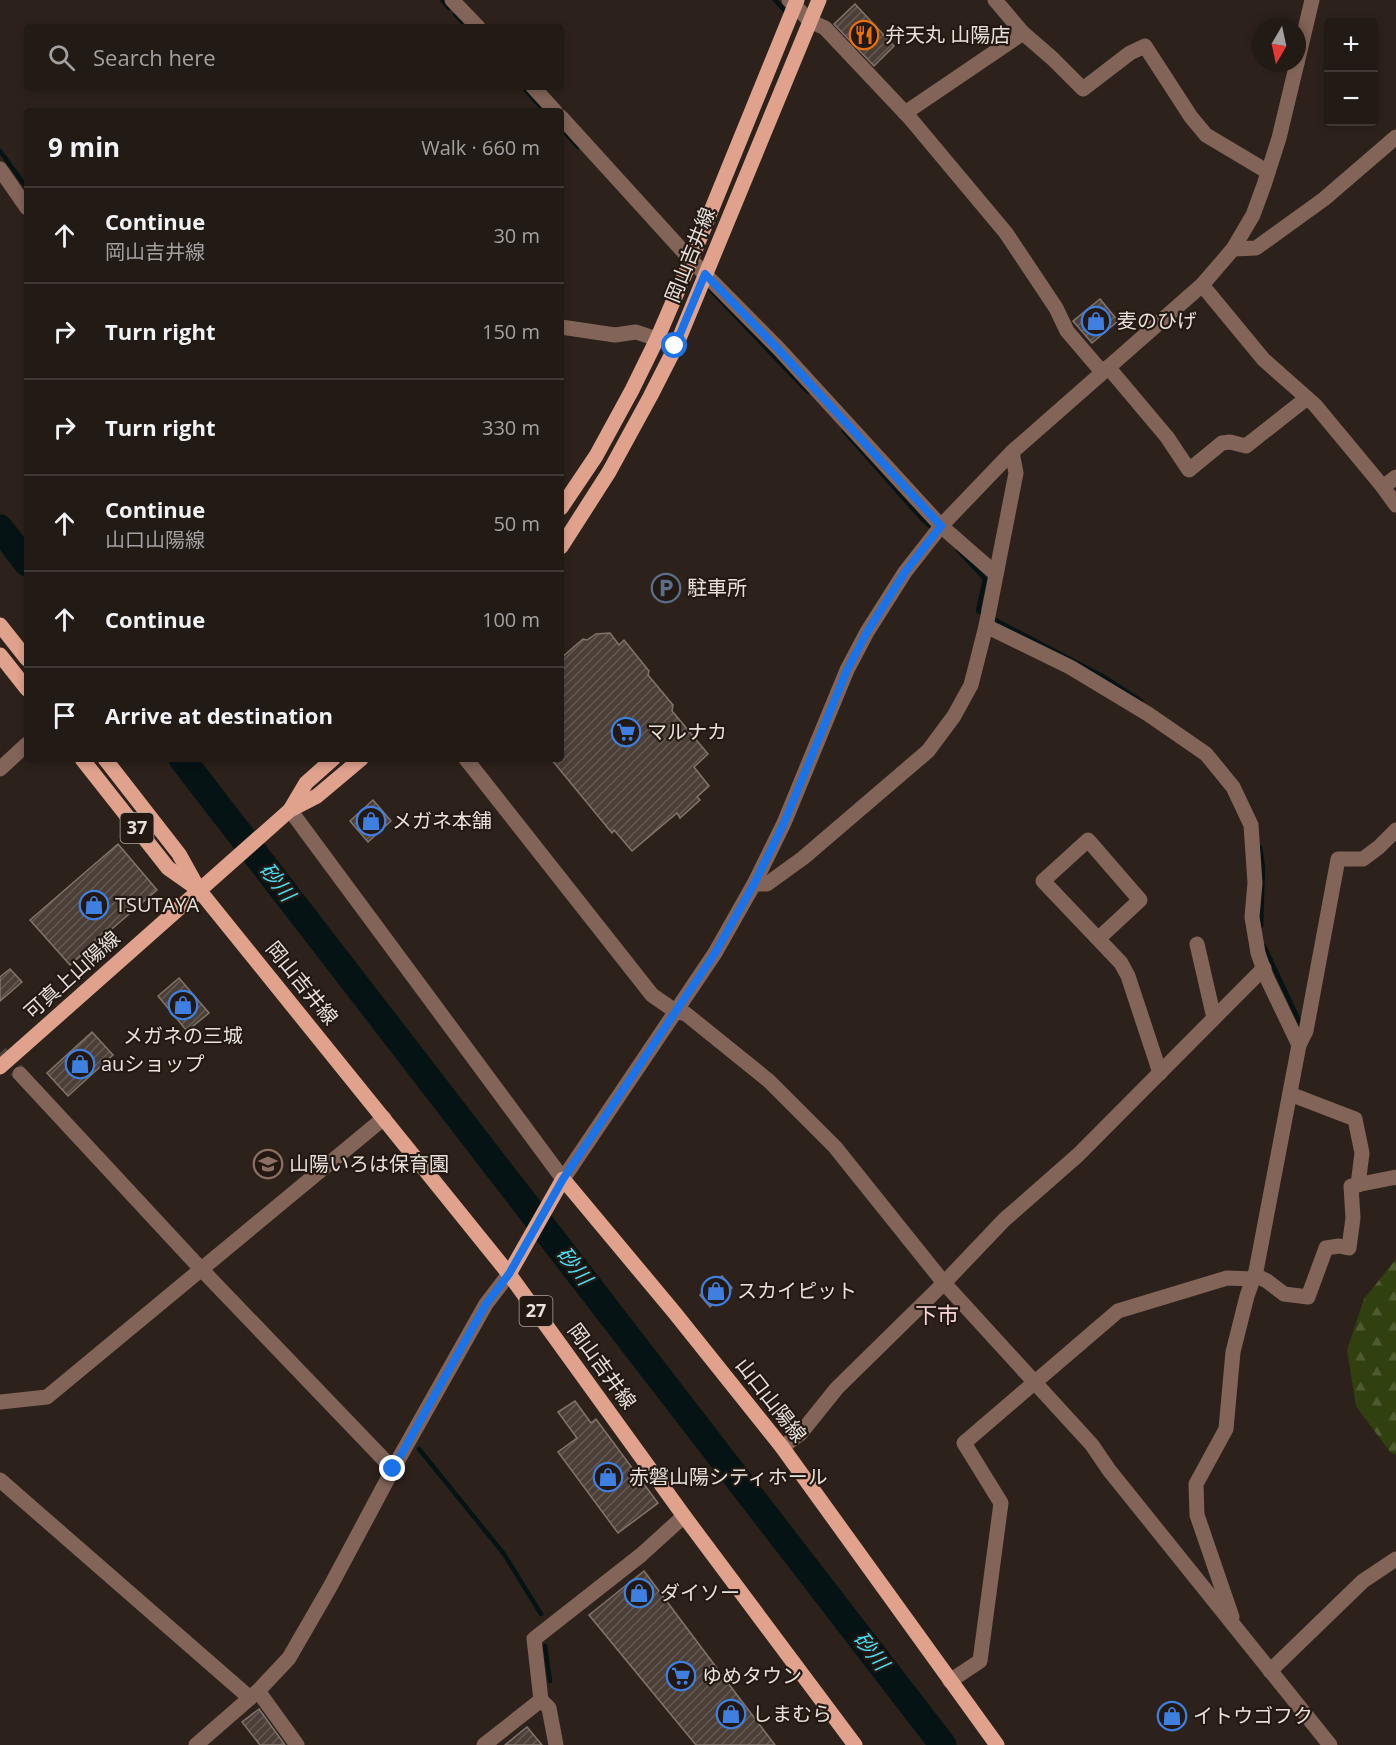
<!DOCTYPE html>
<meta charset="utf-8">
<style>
body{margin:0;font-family:"Open Sans","Noto Sans JP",sans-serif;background:#2a231d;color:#f1f3f6}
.controls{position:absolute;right:18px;top:18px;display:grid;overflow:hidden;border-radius:6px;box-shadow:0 3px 9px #0003}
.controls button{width:54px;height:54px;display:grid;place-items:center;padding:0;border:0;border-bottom:2px solid #3f3834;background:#221a14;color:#f1f3f6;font:30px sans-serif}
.compass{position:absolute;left:1252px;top:18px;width:54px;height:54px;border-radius:50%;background:#221a14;box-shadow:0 3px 9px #0003;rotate:189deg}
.stop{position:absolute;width:18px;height:18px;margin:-14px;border:4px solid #1a73e8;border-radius:50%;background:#fff}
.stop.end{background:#1a73e8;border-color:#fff;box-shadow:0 2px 6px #0008}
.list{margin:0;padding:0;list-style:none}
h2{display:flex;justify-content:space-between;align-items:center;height:78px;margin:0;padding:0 24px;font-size:26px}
h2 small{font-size:20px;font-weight:400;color:#a2a1a0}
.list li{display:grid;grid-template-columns:39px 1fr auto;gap:18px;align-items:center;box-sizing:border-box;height:96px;padding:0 24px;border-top:2px solid #3f3834}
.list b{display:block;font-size:22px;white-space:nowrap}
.list p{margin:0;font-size:20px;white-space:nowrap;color:#a2a1a0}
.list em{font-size:20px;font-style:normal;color:#a2a1a0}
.icon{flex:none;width:33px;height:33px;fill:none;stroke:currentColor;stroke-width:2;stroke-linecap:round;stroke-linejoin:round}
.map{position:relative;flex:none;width:1396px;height:1745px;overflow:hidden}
.search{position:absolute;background:#221a14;box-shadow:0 3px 9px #0003;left:24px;top:24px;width:540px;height:66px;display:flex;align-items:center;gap:15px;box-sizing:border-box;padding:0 21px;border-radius:6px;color:#a2a1a0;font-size:22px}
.panel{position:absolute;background:#221a14;box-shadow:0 3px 9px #0003;left:24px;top:108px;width:540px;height:654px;border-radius:6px}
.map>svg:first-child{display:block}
.forest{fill:url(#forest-firs)}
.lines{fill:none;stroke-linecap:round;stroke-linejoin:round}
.stream{stroke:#061315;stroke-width:4.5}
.river{stroke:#061315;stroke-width:27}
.building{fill:url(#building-hatch);stroke:#81746c;stroke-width:1.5}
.minor-tunnel{stroke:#493e38;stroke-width:15;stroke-dasharray:15 8;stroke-linecap:butt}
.minor{stroke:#826459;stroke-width:15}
.major{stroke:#e1a28d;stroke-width:15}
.route{stroke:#1a73e8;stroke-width:8}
.labels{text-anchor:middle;stroke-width:4.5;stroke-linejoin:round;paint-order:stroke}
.shield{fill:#231912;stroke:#aca49f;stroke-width:1.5}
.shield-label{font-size:18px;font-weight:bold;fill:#e7e0db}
.poi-label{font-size:20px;fill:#e7e0db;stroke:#231912;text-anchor:start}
.street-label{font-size:20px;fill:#e7e0db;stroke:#231912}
.water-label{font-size:21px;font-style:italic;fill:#48dcf3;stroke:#231912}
.quarter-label{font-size:22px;fill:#f8d4d7;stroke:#231912}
</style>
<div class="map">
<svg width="1396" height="1745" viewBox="0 0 1396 1745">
<defs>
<pattern id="forest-firs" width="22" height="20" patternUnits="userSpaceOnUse" patternTransform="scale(1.5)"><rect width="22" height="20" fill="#30400f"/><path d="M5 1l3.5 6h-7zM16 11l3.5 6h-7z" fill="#4e5b31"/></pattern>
<pattern id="building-hatch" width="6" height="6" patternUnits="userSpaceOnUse" patternTransform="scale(1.5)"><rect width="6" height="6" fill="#4b3f38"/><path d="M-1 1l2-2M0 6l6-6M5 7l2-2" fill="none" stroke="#655a54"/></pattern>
</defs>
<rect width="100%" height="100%" fill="#2d221b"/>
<path class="forest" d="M1396,1259V1455L1390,1452L1356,1406L1347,1350L1364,1299Z"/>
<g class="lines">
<g class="stream">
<path d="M442,0L449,8"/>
<path d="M775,0L786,12"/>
<path d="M455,14L467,27"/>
<path d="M523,87L541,107"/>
<path d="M561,128L578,147"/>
<path d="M0,151L27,188"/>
<path d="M706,285L808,392"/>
<path d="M844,431L923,520L934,529"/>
<path d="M958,550L985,579L978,611L1104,677L1141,701"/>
<path d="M1260,847L1263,867L1261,926"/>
<path d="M1264,946L1301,1025"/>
<path d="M419,1449L504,1554L541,1614"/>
<path d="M545,1646L550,1681"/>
</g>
<g class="river">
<path d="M0,528L27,563"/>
<path d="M182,759L943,1745"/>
</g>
</g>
<g class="building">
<path d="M855,4L894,46L874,66L834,24Z"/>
<path d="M1100,299L1118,321L1092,343L1073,321Z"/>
<path d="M610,633L619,645L624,640L649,671L648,675L673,705L672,711L708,754L694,767L709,786L697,797L700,800L680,818L677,813L632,851L614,830L612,833L551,759H561V658L583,639L587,640L596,634Z"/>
<path d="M373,800L391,821L368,842L350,821Z"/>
<path d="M118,844L157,890L70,965L30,920Z"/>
<path d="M10,969L22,982L0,1001V977Z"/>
<path d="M179,978L209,1013L187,1031L158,996Z"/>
<path d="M92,1032L113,1055L68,1096L47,1073Z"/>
<path d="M722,1276L732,1288L710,1307L700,1295Z"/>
<path d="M575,1401L591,1423L596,1419L658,1503L618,1533L558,1452L577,1438L558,1412Z"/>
<path d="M644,1571L737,1695L775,1745H696L589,1615Z"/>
<path d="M259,1709L285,1745H260L242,1722Z"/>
<path d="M527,1727L542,1745H505Z"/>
</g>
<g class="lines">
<path class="minor-tunnel" d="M0,1053L20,1074"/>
<g class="minor">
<path d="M452,0L478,27"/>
<path d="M789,0L810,21L825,28L909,117L1006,233L1056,308L1067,331L1102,372"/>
<path d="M1023,33L1053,59L1083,89L1130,53L1145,46L1191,117L1206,135L1268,172"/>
<path d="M1297,63L1312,0"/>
<path d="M533,87L555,111"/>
<path d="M905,113L1023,33L995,0"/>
<path d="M561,117L691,260L779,349L941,526L996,574"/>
<path d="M0,169L27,208"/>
<path d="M1233,249L1256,248L1324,199L1396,137"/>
<path d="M1202,285L1264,360L1315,405L1383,487L1396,505"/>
<path d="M561,327L615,335L636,332L657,339"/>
<path d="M1108,367L1167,437L1189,470L1222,443L1230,442L1246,446L1307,398"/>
<path d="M1383,487L1396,477"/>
<path d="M986,626L1070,667L1148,714L1206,754L1233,787L1251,825L1255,883L1252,917L1258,953L1266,976L1299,1045"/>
<path d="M466,759L652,995L675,1011L686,1014L769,1081L835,1147L944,1283L1092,1445L1109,1470L1330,1745"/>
<path d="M0,769L27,744"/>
<path d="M290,810L563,1179L715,953L754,884L784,823L847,670L867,632L905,572L941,526L1012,452L1202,285L1233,249L1253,215L1264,185L1279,138L1297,63"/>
<path d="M754,884H767L803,858L928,751L954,716L971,685L986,626L1016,473L1012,452"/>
<path d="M1098,939L1140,900L1088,840L1043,881L1121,963L1128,976L1160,1073"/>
<path d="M1197,944L1214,1018"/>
<path d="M20,1074L202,1270L393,1469"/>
<path d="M1290,1094L1355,1119L1362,1153L1358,1185"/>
<path d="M1255,1275L1267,1281L1284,1294L1308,1297L1326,1248L1339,1246L1349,1248L1353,1218L1351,1186L1396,1177"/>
<path d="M0,1402L47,1397L384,1118"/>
<path d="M782,1447L800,1434L837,1388L944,1283L1004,1220L1078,1155L1264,968"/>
<path d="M0,1480L250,1698"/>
<path d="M1232,1617L1197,1515L1196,1484L1226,1429L1233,1352L1247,1296L1256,1271L1299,1045L1306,1031L1338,859H1363L1379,847L1396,830"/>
<path d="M1270,1671L1363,1581L1396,1559"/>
<path d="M950,1681L980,1661L1001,1503L964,1443L1118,1311L1227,1278L1253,1279"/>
<path d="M258,1691L297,1745"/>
<path d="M541,1700L549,1708L556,1745"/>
<path d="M196,1745L258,1691L289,1658L330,1587L393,1469L486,1304L509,1274"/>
<path d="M484,1745L541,1700L534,1639L641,1555L684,1516"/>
</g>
<g class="major">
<path d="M561,508L596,456L632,390L657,339L691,260L797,0"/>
<path d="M561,547L609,472L650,397L676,346L819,0"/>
<path d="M0,625L27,659"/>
<path d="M0,655L27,689"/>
<path d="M82,759L168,868L195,887"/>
<path d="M105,759L179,854L199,890L509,1274L684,1516L855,1745"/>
<path d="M290,810L306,783L333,759"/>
<path d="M0,1067L290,810L317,796L361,759"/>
<path d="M509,1274L563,1179L674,1312L782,1447L997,1745"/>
</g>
</g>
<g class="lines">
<path class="route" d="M393,1469L486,1304L509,1274L563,1179L715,953L754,884L784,823L847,670L867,632L905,572L941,526L778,349L705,274L675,346"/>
</g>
<defs>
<g id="restaurant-ring" transform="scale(1.5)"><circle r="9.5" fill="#231912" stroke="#e8710a" stroke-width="1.5"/><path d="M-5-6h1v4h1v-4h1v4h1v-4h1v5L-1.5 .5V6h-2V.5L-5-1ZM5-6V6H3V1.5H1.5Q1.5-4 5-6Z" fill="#e8710a"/></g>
<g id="shop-ring" transform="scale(1.5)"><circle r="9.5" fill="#231912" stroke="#3f7fe0" stroke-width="1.5"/><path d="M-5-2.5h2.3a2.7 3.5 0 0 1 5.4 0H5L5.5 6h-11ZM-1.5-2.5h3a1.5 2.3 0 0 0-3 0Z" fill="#3f7fe0"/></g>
<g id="parking-ring" transform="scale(1.5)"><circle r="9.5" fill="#231912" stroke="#5c6f8a" stroke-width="1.5"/><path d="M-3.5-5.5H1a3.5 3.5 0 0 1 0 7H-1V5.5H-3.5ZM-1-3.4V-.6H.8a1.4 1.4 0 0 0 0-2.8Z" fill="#5c6f8a"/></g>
<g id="supermarket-ring" transform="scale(1.5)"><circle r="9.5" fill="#231912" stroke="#3f7fe0" stroke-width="1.5"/><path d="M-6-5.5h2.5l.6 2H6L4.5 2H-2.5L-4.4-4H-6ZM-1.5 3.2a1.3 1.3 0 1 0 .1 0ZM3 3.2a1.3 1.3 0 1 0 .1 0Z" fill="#3f7fe0"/></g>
<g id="school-ring" transform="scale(1.5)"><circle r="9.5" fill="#231912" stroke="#8d6e63" stroke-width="1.5"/><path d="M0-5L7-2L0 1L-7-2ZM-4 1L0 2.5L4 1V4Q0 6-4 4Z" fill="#8d6e63"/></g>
</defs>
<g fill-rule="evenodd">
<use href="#restaurant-ring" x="864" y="35"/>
<use href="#shop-ring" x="1096" y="321"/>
<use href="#parking-ring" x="666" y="588"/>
<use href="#supermarket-ring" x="626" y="732"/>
<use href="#shop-ring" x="371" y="821"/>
<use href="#shop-ring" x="94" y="905"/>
<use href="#shop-ring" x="183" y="1005"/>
<use href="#shop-ring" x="80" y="1064"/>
<use href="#school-ring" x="268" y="1164"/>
<use href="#shop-ring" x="716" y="1291"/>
<use href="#shop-ring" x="608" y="1477"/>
<use href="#shop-ring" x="639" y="1593"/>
<use href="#supermarket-ring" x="681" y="1676"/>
<use href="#shop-ring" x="731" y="1714"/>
<use href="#shop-ring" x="1172" y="1716"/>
</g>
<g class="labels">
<g class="shield">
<rect x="120.5" y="813" width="33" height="30" rx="4.5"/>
<rect x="519.5" y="1296" width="33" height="30" rx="4.5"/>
</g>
<g class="shield-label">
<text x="137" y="834">37</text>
<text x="536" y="1317">27</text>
</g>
<g class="poi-label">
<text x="885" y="42">弁天丸 山陽店</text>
<text x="1117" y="328">麦のひげ</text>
<text x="687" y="595">駐車所</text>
<text x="647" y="739">マルナカ</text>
<text x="392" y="828">メガネ本舗</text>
<text x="115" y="912">TSUTAYA</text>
<text x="183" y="1043" text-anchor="middle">メガネの三城</text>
<text x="101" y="1071">auショップ</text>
<text x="289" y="1171">山陽いろは保育園</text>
<text x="737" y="1298">スカイピット</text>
<text x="629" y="1484">赤磐山陽シティホール</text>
<text x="660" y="1600">ダイソー</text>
<text x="702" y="1683">ゆめタウン</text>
<text x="752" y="1721">しまむら</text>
<text x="1193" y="1723">イトウゴフク</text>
</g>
<g class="street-label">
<text transform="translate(690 255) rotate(-68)" y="7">岡山吉井線</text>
<text transform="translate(72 975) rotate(-42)" y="7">可真上山陽線</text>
<text transform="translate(302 983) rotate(51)" y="7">岡山吉井線</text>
<text transform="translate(602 1366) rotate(54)" y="7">岡山吉井線</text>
<text transform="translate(771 1400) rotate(52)" y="7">山口山陽線</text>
</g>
<g class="water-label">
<text transform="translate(277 882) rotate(52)" y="7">砂川</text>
<text transform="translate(574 1266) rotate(52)" y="7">砂川</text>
<text transform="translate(871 1651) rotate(52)" y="7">砂川</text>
</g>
<g class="quarter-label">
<text x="937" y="1323">下市</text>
</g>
</g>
</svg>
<div class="controls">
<button>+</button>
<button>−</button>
</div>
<svg class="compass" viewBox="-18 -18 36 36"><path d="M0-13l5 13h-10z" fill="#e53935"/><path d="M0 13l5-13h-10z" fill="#a2a1a0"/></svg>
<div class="stop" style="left:675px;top:346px"></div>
<div class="stop end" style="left:393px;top:1469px"></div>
<div class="search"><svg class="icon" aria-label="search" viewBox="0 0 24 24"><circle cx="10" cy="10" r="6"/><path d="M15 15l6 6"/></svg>Search here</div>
<section class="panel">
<h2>9 min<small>Walk · 660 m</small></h2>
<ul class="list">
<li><svg class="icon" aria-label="ahead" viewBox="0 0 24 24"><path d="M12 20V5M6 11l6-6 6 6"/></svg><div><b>Continue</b><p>岡山吉井線</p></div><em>30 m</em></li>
<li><svg class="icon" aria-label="right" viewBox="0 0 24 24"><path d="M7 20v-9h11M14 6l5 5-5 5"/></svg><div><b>Turn right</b></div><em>150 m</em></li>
<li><svg class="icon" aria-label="right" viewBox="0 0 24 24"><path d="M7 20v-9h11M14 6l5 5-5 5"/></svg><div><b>Turn right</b></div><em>330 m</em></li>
<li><svg class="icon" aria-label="ahead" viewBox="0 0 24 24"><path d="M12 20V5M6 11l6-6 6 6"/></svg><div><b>Continue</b><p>山口山陽線</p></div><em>50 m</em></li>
<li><svg class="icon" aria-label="ahead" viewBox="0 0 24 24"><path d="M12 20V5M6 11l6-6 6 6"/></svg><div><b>Continue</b></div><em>100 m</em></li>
<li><svg class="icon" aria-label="arrive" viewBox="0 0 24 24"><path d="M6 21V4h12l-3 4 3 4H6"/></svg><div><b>Arrive at destination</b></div></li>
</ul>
</section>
</div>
